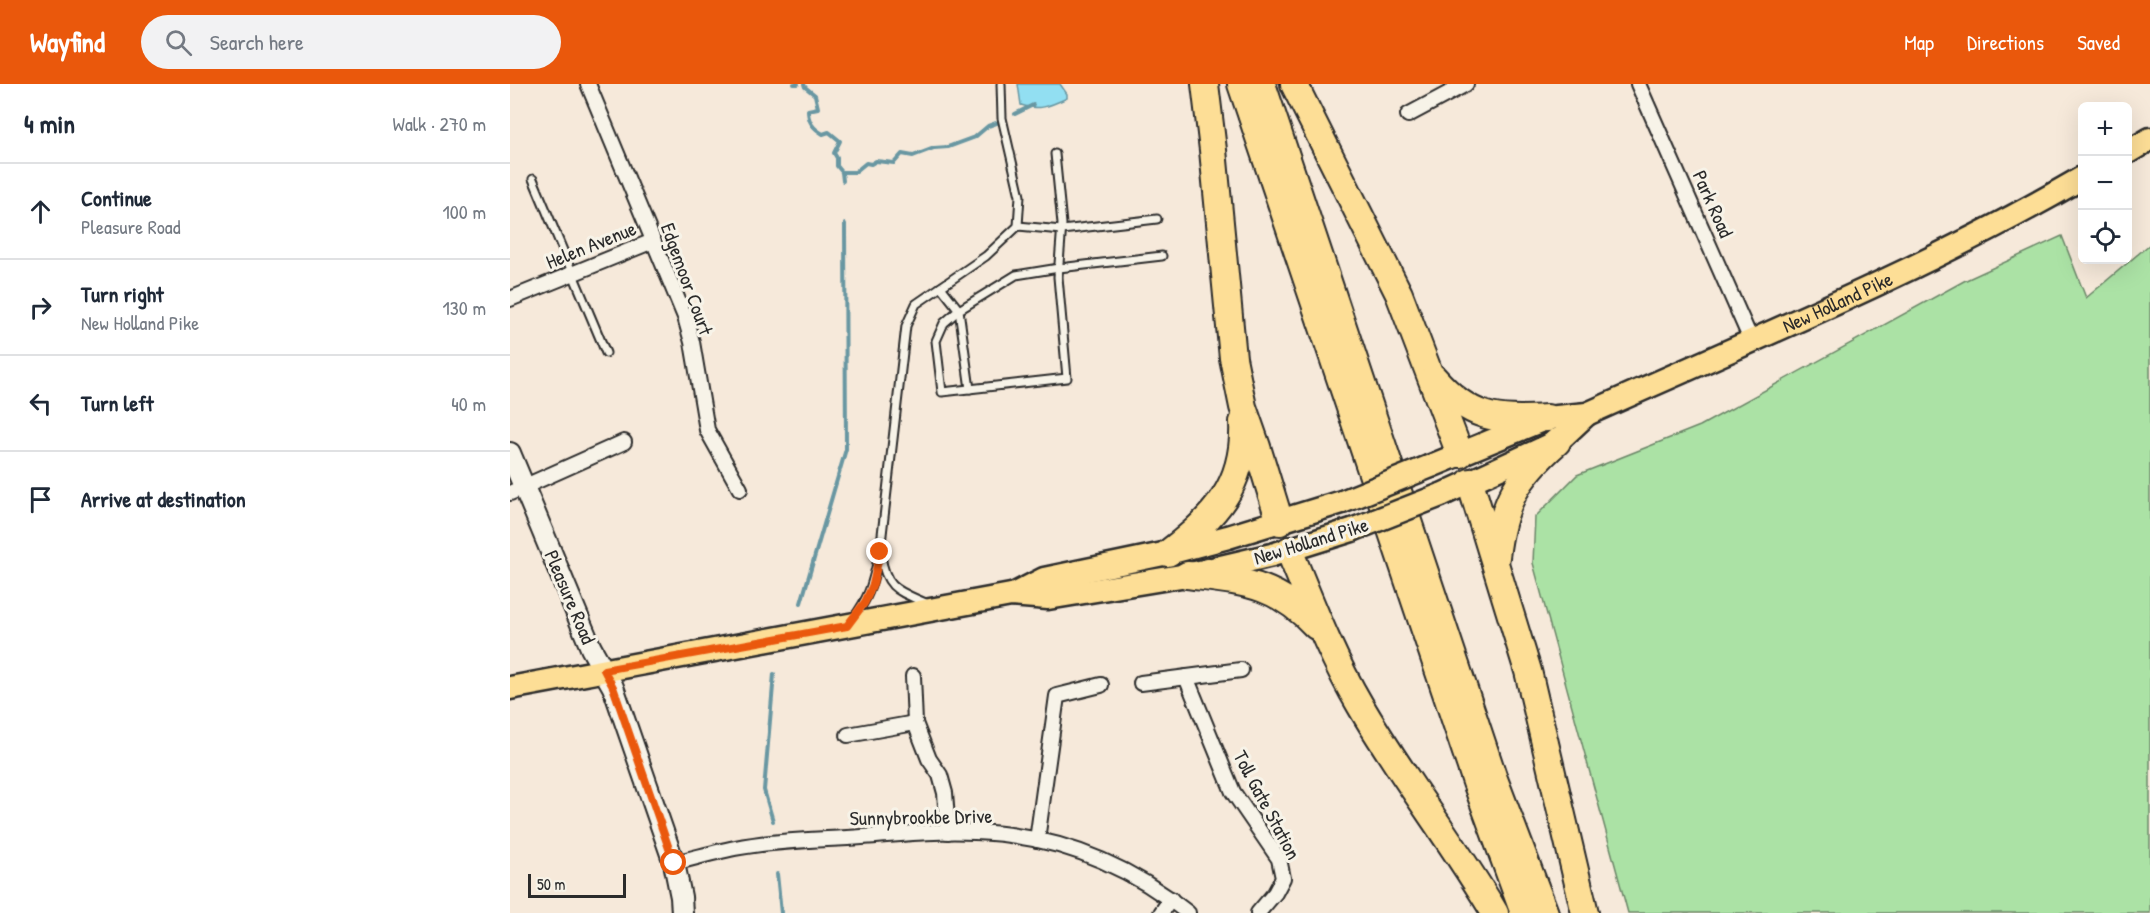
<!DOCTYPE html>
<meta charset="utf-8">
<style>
body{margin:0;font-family:"Patrick Hand",sans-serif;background:#f2f2f3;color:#1f2937}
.controls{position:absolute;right:18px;top:18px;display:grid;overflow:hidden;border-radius:9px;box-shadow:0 6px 24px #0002}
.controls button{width:54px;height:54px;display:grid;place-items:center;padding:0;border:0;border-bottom:2px solid #e0e1e3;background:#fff;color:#1f2937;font:30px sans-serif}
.scale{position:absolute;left:18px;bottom:15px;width:98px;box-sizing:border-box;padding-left:6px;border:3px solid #2b2b2b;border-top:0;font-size:16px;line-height:21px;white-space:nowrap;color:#2b2b2b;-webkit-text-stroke:4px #f7f3e8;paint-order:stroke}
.stop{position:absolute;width:18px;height:18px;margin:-14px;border:4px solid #ea580c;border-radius:50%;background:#fff}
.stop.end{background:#ea580c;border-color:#fff;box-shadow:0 2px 6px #0008}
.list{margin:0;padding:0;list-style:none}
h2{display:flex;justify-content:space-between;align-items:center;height:78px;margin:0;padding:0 24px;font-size:26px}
h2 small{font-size:20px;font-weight:400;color:#747a83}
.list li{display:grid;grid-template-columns:39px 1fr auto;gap:18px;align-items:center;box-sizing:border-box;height:96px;padding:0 24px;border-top:2px solid #e0e1e3}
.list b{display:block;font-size:22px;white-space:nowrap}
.list p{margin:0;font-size:20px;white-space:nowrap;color:#747a83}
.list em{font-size:20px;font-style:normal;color:#747a83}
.icon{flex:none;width:33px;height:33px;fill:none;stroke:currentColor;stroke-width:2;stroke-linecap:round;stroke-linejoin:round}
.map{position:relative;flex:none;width:1640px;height:829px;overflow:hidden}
header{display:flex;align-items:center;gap:36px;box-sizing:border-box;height:84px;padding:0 30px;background:#ea580c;color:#fff}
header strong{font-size:28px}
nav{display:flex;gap:33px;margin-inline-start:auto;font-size:21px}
.search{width:420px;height:54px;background:#f2f2f3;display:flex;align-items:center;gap:15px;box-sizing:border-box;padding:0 21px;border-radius:33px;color:#747a83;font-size:22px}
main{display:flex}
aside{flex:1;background:#fff}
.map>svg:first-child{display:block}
.green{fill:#abe2a5;stroke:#6b8668;stroke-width:1.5}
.water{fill:#92dff2;stroke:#6997a2;stroke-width:1.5}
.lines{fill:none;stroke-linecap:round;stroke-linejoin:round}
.stream{stroke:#6997a2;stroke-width:4}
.lane-casing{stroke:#2b2b2b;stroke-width:11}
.street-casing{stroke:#2b2b2b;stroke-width:18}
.secondary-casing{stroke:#2b2b2b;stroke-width:24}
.primary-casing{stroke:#2b2b2b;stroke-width:27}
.highway-casing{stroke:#2b2b2b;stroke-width:30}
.lane{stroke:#f7f3e8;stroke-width:7}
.street{stroke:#f7f3e8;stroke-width:14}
.secondary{stroke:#f7f3e8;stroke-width:20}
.primary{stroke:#fdde96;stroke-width:22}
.highway{stroke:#fdde96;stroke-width:26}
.primary-bridge-casing{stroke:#2b2b2b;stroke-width:27;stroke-linecap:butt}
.primary-bridge{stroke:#fdde96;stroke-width:22}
.route{stroke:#ea580c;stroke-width:8}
.labels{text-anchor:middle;stroke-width:6;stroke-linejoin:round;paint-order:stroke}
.street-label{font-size:20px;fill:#2b2b2b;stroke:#f7f3e8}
</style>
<header>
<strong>Wayfind</strong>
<div class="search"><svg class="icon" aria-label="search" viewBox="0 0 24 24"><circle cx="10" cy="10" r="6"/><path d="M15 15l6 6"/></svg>Search here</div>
<nav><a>Map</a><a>Directions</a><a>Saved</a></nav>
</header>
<main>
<aside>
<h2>4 min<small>Walk · 270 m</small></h2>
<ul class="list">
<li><svg class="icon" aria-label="ahead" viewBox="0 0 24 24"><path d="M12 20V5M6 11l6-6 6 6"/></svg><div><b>Continue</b><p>Pleasure Road</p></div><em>100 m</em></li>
<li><svg class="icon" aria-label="right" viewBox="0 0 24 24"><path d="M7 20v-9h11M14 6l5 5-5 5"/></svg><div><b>Turn right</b><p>New Holland Pike</p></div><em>130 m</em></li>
<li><svg class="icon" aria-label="left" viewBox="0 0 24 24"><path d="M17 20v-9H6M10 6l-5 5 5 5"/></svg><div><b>Turn left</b></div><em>40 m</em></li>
<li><svg class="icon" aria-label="arrive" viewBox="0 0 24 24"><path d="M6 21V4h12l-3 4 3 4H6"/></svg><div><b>Arrive at destination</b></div></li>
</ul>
</aside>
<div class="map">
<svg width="1640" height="829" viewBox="0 0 1640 829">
<rect width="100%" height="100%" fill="#f6e9da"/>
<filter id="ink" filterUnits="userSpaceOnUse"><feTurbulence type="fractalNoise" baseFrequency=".0167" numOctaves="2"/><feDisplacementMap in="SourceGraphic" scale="12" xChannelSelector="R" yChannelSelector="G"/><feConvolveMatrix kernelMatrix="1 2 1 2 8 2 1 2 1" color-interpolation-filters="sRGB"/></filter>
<g filter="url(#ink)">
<path class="green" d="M1552,152L1576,214L1640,160V829H1118L1023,479L1025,433L1067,391L1190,342L1454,197Z"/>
<path class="water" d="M508,0H550L557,10V14C540,22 528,27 511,21Z"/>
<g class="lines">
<g class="stream">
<path d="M284,0H288"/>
<path d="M294,0L295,3L305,11L308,24L298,26C298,38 303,44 313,50L319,48L330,57L324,69L327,74V82L332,88L333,97"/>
<path d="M505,30L523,21"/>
<path d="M332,88H345L356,79L361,80L366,77L384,79L392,70L403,72L424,64L438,63L465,53L478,42L492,37"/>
<path d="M291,519L336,365L335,140"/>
<path d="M263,737L254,706L264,590"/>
<path d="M267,790L271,829"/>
</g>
<g class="lane-casing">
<g id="lane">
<path d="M23,95L96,269"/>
<path d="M508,142L552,146L647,135"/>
<path d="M431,203L449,226L434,239L426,257L432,308L557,294L548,193L552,140L545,70"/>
<path d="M460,305L449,226L506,191L549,184L652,172"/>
<path d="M371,472C376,506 389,507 418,520"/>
<path d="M343,535C362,509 362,498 370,468L396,242L406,220L476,172L508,142L510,112L492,34L491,0"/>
</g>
</g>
<g class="street-casing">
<g id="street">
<path d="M78,0L175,233L182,258L197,346L230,405"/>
<path d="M1128,0L1241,256"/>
<path d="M898,31L956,0"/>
<path d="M0,215L143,157"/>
<path d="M0,409L114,358"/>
<path d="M403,592L405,639L419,675L430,691L435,709L438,748"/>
<path d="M676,593L723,708L769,775L773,794L765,809L748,829"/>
<path d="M631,599L731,586"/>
<path d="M338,651L405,639"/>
<path d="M527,756L547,612L591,601"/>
<path d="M164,779C184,774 205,768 225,764C267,756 310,756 352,753C390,750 428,746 465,748C546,751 616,779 678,829"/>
<path d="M651,829L661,815"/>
</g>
</g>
<g class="secondary-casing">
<path id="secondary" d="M0,369L81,564L103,603L164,779L171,813L172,829"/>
</g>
<g class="primary-casing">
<g id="primary">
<path d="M1618,68L1640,55"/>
<path id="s1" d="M921,382L1037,334L1077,330C1244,255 1414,186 1572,94"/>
<path d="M931,411L1047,358L1077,330"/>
<path d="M503,511L534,495L658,469L718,453L832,418"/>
<path d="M0,604L501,511L538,514L677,491L762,471L842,446"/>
</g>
</g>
<g class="highway-casing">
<g id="highway">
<path d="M695,0L703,66L723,274L733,323L747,363L770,438"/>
<path d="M731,0L966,698L1014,829"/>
<path d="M752,0L984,695L1035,829"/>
<path d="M784,0L889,210L950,370"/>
<path d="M924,294C960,335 985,337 1037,334"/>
<path d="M960,398L1018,587L1075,829"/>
<path d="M779,466C801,519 821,572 850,621C891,692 943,758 985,829"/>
<path d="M658,469C704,434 736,401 733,338"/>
<path d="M986,473C992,420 1007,393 1047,358"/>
<path d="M677,491C733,498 765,498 806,542"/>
</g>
</g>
<use href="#lane" class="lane"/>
<use href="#street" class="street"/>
<use href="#secondary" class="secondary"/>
<use href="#primary" class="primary"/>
<use href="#highway" class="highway"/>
<g class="primary-bridge-casing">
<g id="primary-bridge">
<path d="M832,418L921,382"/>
<path d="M842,446L931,411"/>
</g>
</g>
<use href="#primary-bridge" class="primary-bridge"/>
</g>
</g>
<g class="lines" filter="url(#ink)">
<path class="route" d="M164,779L103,603L94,586L337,542L355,518L363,500L370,468"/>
</g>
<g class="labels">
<g class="street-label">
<text transform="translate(1203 120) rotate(66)" y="7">Park Road</text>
<text transform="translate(81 161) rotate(-22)" y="7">Helen Avenue</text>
<text transform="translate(177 195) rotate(70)" y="7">Edgemoor Court</text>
<text dy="7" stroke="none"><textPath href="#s1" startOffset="440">New Holland Pike</textPath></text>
<text transform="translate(801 457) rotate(-17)" y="7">New Holland Pike</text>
<text transform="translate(60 513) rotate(67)" y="7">Pleasure Road</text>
<text transform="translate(757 721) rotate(62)" y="7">Toll Gate Station</text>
<text transform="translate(411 733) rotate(-1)" y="7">Sunnybrookbe Drive</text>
</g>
</g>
</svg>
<div class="controls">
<button>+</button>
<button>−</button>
<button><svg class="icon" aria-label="locate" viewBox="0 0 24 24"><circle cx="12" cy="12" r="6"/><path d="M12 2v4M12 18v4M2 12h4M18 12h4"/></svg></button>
</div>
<div class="scale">50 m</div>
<div class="stop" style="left:164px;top:779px"></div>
<div class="stop end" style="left:370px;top:468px"></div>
</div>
</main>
